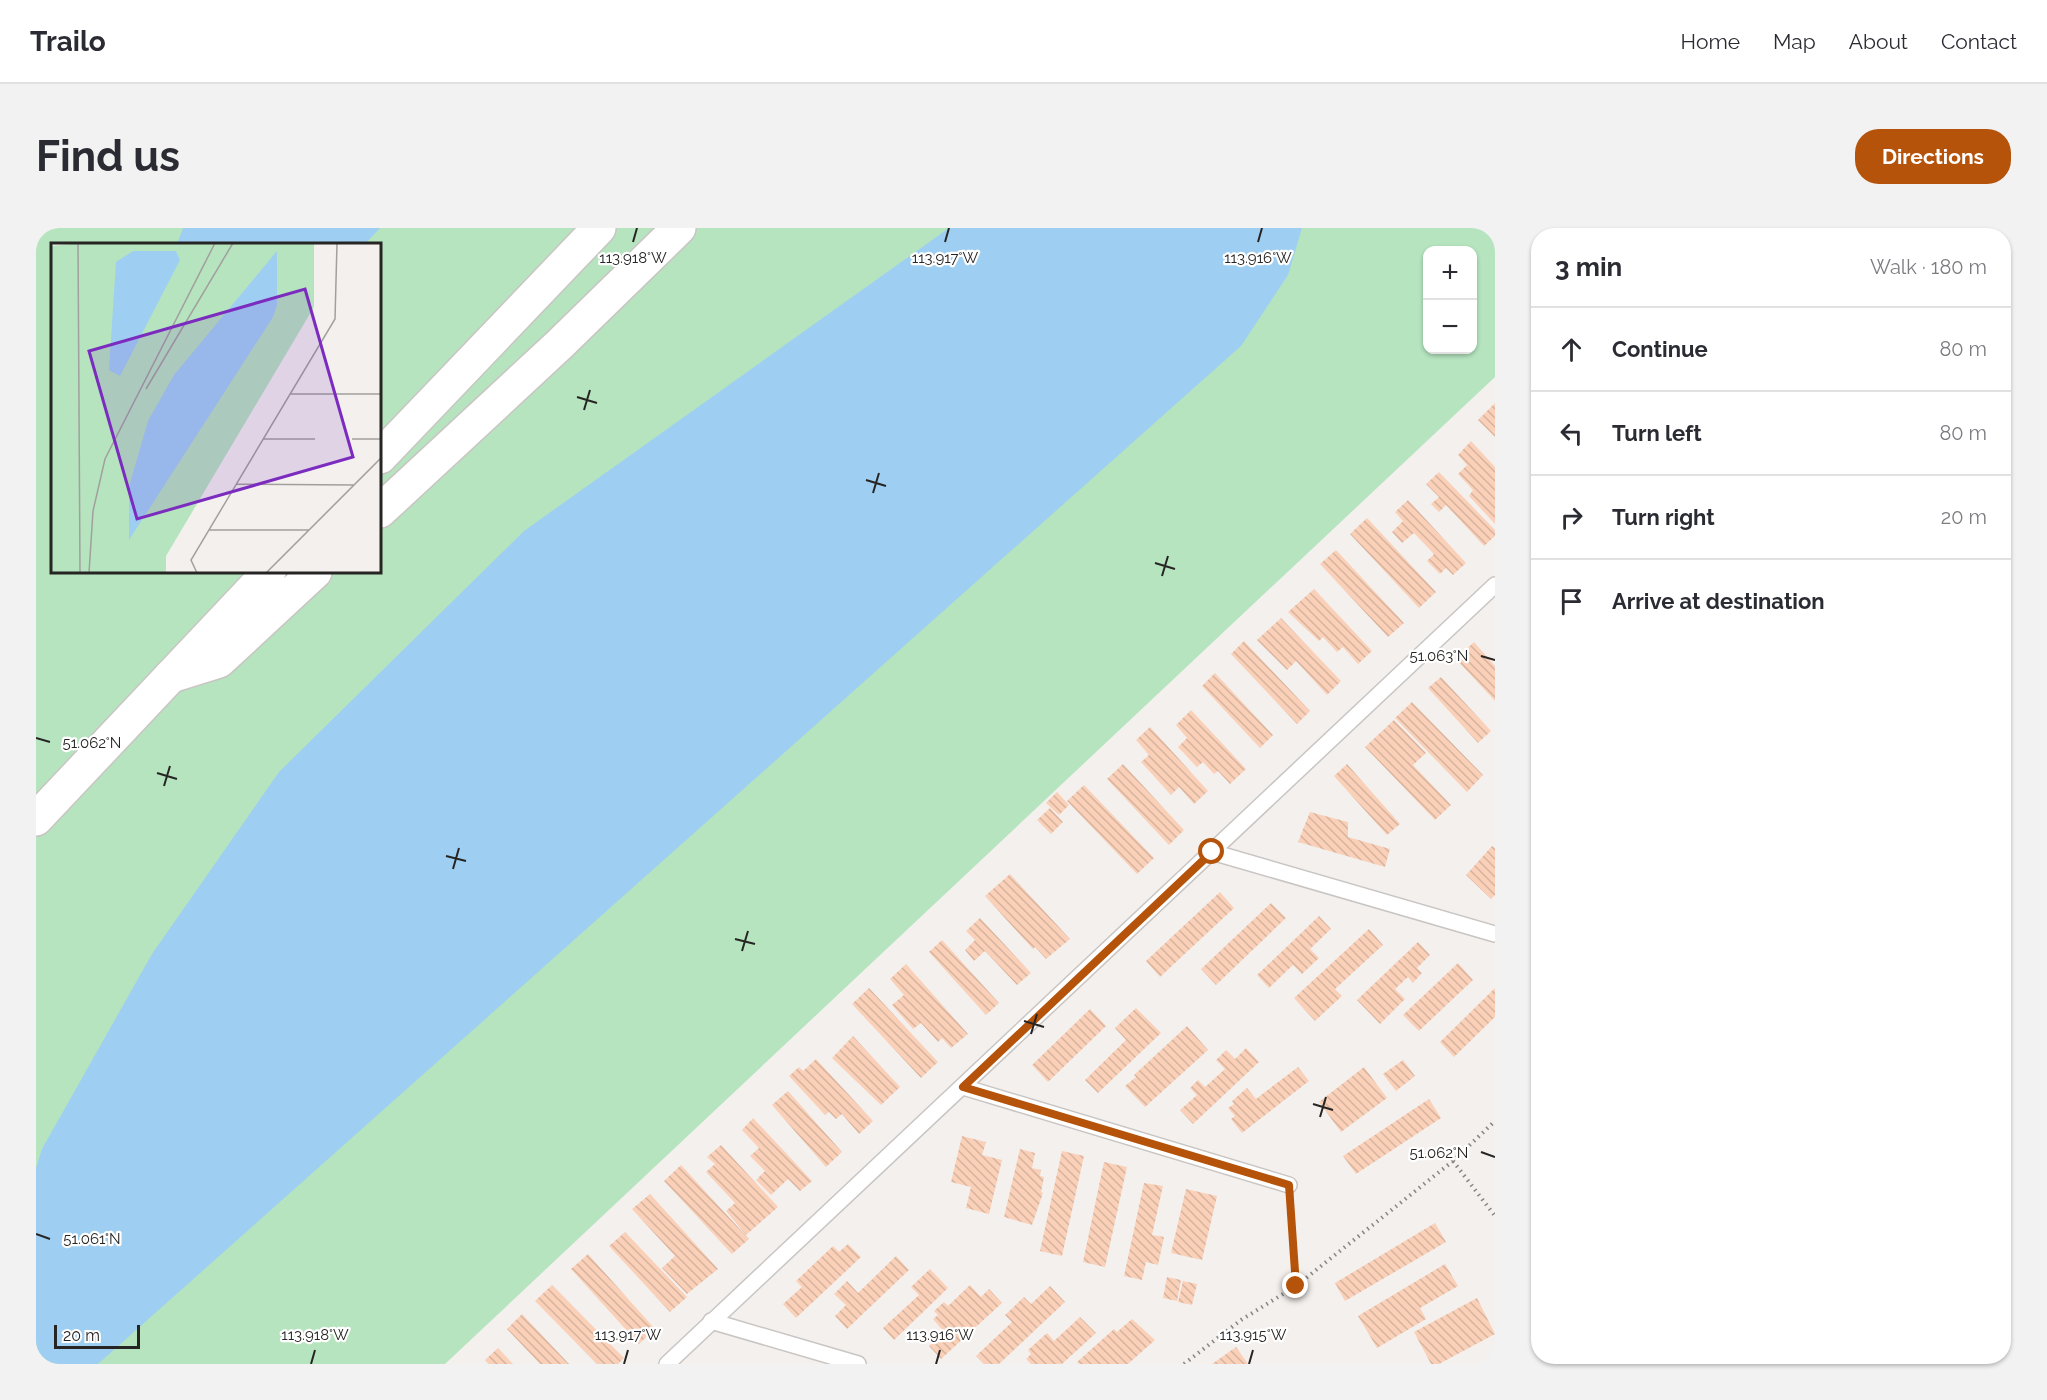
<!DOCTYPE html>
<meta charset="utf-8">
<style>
body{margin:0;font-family:Raleway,sans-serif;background:#f2f2f3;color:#2b2b33}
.controls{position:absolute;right:18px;top:18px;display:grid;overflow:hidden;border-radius:12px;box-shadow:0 2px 4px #0004}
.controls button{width:54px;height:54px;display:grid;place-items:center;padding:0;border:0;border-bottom:2px solid #e1e1e2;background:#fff;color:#2b2b33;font:30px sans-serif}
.scale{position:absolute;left:18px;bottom:15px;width:86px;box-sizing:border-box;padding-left:6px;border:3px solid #262524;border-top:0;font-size:16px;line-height:21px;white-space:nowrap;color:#262524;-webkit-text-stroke:4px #fff;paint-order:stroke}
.stop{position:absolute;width:18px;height:18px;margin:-14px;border:4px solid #b45309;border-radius:50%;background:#fff}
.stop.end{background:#b45309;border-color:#fff;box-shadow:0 2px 6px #0008}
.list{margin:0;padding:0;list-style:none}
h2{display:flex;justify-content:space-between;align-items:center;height:78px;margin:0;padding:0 24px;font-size:26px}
h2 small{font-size:20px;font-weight:400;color:#7c7c81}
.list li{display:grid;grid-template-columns:39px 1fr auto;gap:18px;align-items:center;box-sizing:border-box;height:84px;padding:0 24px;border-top:2px solid #e1e1e2}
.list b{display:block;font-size:22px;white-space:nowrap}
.list em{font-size:20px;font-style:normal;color:#7c7c81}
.icon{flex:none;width:33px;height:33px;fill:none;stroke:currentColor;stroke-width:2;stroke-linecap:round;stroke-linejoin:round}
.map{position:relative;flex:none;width:1459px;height:1136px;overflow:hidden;border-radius:24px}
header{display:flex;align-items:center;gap:36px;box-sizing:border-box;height:84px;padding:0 30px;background:#fff;border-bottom:2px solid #e1e1e2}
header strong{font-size:28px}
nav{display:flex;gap:33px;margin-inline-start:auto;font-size:21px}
.intro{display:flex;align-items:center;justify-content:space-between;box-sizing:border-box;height:144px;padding:0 36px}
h1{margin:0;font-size:42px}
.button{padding:15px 27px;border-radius:24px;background:#b45309;color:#fff;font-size:21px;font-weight:700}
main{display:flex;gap:36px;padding:0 36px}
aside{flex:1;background:#fff;border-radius:24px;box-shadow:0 2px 4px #0004}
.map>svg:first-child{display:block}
.green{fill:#b5e4bf;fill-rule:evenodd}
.water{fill:#9ecff2}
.building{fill:url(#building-back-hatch)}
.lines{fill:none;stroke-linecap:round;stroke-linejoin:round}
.service-casing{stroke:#c9c5c3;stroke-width:18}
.motorway-casing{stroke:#c9c5c3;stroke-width:36}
.path{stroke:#888684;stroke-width:4;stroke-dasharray:1.5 4.5;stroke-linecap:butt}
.service{stroke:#fff;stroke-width:15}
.motorway{stroke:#fff;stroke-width:33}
.route{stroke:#b45309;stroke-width:8}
.ticks{fill:none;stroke:#262524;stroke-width:2}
.inset-road{fill:none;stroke:#a29f9d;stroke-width:1.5}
.view{fill:#7b2cbf;fill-opacity:0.15;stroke:#7b2cbf;stroke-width:3}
.inset-edge{fill:none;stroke:#262524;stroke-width:3}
.ticks-label{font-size:15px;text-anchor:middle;fill:#262524;stroke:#fff;stroke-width:4.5;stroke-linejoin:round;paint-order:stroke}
</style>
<header>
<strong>Trailo</strong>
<nav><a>Home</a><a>Map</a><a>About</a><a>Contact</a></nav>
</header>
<div class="intro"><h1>Find us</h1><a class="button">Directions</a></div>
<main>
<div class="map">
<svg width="1459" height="1136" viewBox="0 0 1459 1136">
<defs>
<pattern id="building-back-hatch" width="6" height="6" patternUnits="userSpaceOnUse" patternTransform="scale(1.5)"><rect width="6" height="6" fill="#fad1b8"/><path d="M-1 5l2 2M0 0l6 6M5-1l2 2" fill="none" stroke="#d6b39e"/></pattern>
</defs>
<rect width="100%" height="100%" fill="#f4f0ee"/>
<path class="green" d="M0,0H1459V149L409,1136H0ZM16,16H344V344H16ZM1392,22H1436V122H1392Z"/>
<g class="water">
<path d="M147,0H344L329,16H141Z"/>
<path d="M913,0H1266L1252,47L1205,118L62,1136H0V940L6,921L116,726L243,544L488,303Z"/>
</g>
<g class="building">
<path d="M1459,175V209L1442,192Z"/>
<path d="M1435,213L1459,239V296L1433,268L1437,262L1422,246L1431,237L1422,227Z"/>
<path d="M1403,244L1459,302V308L1448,318L1410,277L1403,284L1395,276L1403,269L1390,256Z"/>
<path d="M1372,272L1430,335L1417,347L1410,340L1404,346L1391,333L1398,326L1378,305L1366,315L1356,304L1367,293L1359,284Z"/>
<path d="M1331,290L1400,364L1383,380L1314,306Z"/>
<path d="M1300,322L1368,395L1352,409L1284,336Z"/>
<path d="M1278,361L1336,423L1322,436L1307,419L1301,424L1287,409L1283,413L1252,384Z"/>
<path d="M1245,390L1305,453L1291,467L1260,433L1251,442L1221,412Z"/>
<path d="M1208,413L1274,483L1261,496L1195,426Z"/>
<path d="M1438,414L1459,438V473L1420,431Z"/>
<path d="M1179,445L1237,507L1224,520L1166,458Z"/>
<path d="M1405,449L1455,503L1442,515L1392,460Z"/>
<path d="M1376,474L1447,547L1431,564L1359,490Z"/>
<path d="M1155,482L1210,541L1194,556L1182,543L1178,546L1167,534L1161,539L1142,519L1151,510L1140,497Z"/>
<path d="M1358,492L1390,525L1377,537L1415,577L1399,592L1329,519Z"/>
<path d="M1114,499L1172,563L1158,576L1143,559L1135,567L1105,534L1113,527L1100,512Z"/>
<path d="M1087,536L1148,602L1133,617L1071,551Z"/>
<path d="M1311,536L1364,596L1351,607L1298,548Z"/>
<path d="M1048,557L1118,630L1101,646L1031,573Z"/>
<path d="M1021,564L1033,577L1023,587L1010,575Z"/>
<path d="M1014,580L1027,594L1015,606L1001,592Z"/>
<path d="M1274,584L1312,594V609L1354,621L1349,639L1262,614Z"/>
<path d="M1456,618L1459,620V667L1455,671L1430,647Z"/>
<path d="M974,646L1034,711L1010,731L999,719L997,721L949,668Z"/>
<path d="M1184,664L1198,680L1124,749L1110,733Z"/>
<path d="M1235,675L1250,690L1180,757L1165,741Z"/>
<path d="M1283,688L1295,701L1274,721L1283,730L1266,746L1257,737L1233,760L1221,747Z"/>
<path d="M944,690L995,745L981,757L949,723L938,733L929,722L939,712L930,703Z"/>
<path d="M1333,701L1347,717L1299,761L1306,768L1279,793L1258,770Z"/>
<path d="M906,712L963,775L950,787L893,724Z"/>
<path d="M1382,714L1394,727L1381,740L1386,745L1377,755L1372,749L1359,761L1369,771L1344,796L1321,772Z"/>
<path d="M1422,735L1437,752L1383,803L1367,787Z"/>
<path d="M870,736L932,806L915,820L906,810L902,814L885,795L877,801L856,777L868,767L854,751Z"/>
<path d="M833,760L902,834L885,850L816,776Z"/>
<path d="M1459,760V789L1418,829L1404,814Z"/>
<path d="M1100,780L1125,805L1062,865L1049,852L1090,812L1079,800Z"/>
<path d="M1054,781L1070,798L1012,854L996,837Z"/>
<path d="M1151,798L1172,822L1109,879L1089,858L1100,849L1098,847Z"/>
<path d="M817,808L864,859L845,877L796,830Z"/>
<path d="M1210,820L1223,834L1157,896L1144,882L1161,867L1154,860L1162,852L1169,859L1189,841L1180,832L1190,822L1199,831Z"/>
<path d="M780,831L837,893L823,906L806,886L800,891L793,884L789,887L753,848L763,839L767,843Z"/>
<path d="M1367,832L1379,848L1360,863L1347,846Z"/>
<path d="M1262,839L1273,853L1206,905L1195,891L1199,888L1192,880L1198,876L1196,873L1211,860L1220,871Z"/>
<path d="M1328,839L1351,870L1305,904L1283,874Z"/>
<path d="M752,863L806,924L790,939L736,877Z"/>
<path d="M1393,871L1405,890L1320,946L1307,928Z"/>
<path d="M717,890L776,953L764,963L752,951L735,967L720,952L729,943L714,928L723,920L706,902Z"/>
<path d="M926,908L950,914L946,927L966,932L953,986L930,980L935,959L915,954Z"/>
<path d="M685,917L742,979L710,1007L690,983L699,975L670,944L679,936L671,929Z"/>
<path d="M984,921L999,925L996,940L1005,942L1004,948L1008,949L1005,964L1007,965L996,997L968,989Z"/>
<path d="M1026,923L1048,928L1026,1028L1004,1023Z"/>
<path d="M1068,934L1091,939L1069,1039L1047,1034Z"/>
<path d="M645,937L713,1011L696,1026L628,953Z"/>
<path d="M1108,955L1127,958L1116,1007L1128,1009L1122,1037L1110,1034L1106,1052L1088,1048Z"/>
<path d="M1150,961L1181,968L1166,1032L1135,1025Z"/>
<path d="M614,966L682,1041L651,1066L626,1040L639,1028L596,981Z"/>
<path d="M1399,995L1410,1014L1309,1073L1299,1055Z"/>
<path d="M589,1004L651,1069L634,1084L573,1018Z"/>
<path d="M812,1016L825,1029L760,1090L747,1076L766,1059L760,1053L797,1018L803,1024Z"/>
<path d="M552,1026L619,1101L603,1116L535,1041Z"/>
<path d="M860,1028L873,1042L811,1101L799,1088L810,1077L798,1066L811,1053L822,1065Z"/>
<path d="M1409,1036L1422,1058L1384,1080L1390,1091L1341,1120L1322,1088Z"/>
<path d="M894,1041L912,1060L858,1112L847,1100L883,1067L875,1059Z"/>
<path d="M1131,1049L1145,1052L1141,1073L1127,1070Z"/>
<path d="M1147,1053L1161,1056L1156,1077L1142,1074Z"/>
<path d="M516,1057L588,1130L582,1136H561L499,1073Z"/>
<path d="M934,1057L945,1069L953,1061L966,1075L905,1131L893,1118L908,1104L897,1091L902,1087L898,1083L908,1074L912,1078Z"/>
<path d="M1014,1058L1029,1074L963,1136H948L940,1128L976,1094L969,1087L988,1069L995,1076Z"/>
<path d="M1441,1070L1459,1106L1403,1136H1395L1378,1104Z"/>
<path d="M486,1086L533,1136H504L471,1101Z"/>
<path d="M1044,1089L1060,1105L1026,1136H995L990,1131L995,1126L992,1122L1011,1105L1018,1113Z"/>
<path d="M1096,1091L1119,1112L1092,1136H1043L1041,1134L1078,1101L1081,1104Z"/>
<path d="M1200,1119L1212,1136H1176Z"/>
<path d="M462,1120L477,1136H453L449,1132Z"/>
</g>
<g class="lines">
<g class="service-casing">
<g id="service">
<path d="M1176,624L1459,706"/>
<path d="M927,859L1253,957"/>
<path d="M675,1093L822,1136"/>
<path d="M631,1136L1459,357"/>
</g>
</g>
<g class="motorway-casing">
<g id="motorway">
<path d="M344,229L563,0"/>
<path d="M344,283L524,116L643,0"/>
<path d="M135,448L183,433L279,344"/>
<path d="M0,591L233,344"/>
</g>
</g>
<g class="path">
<path d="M1417,933L1459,988"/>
<path d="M1255,978L1260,1057"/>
<path d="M1148,1136L1205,1092L1260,1058L1417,933L1459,893"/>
</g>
<use href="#service" class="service"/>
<use href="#motorway" class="motorway"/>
</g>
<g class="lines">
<path class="route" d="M1176,624L927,859L1253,957L1260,1058"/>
</g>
<path class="ticks" d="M597,14L601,0M909,14L913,0M1222,14L1226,0M541,169L561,175M548,182L554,162M830,252L850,258M837,265L843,245M1119,335L1139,341M1126,348L1132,328M1445,428L1459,432M0,510L14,514M121,545L141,551M128,558L134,538M410,628L430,633M417,641L423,620M699,711L719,716M706,723L712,703M988,793L1008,799M995,806L1001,786M1277,876L1297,882M1284,889L1290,869M1445,924L1459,929M0,1006L14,1011M275,1136L279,1122M588,1136L592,1122M900,1136L904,1122M1213,1136L1217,1122"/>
<g transform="translate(15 15)">
<rect width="330" height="330" fill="#f4f0ee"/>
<path d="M29,0H263V64L115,313V330H0V3Z" fill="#b5e4bf"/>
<path d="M82,8H125L129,17L69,133L58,127L65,19ZM226,8V62L222,74L78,297V244L97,178L123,132Z" fill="#9ecff2"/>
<path class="inset-road" d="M27,0L29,330M95,146L182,0M239,151H330M212,196H264M301,196H330M185,241L303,242M158,287H258M38,330L42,268L54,216L164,0M146,330L140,317L284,76L286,0M215,330L330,215"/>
<path class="view" d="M254,46L302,214L86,276L38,108Z"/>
<rect width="330" height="330" class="inset-edge"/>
</g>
<g class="ticks-label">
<text x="597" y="35">113.918°W</text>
<text x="909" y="35">113.917°W</text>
<text x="1222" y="35">113.916°W</text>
<text x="1403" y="433">51.063°N</text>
<text x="56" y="520">51.062°N</text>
<text x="1403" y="930">51.062°N</text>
<text x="56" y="1016">51.061°N</text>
<text x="279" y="1112">113.918°W</text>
<text x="592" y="1112">113.917°W</text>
<text x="904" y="1112">113.916°W</text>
<text x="1217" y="1112">113.915°W</text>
</g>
</svg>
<div class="controls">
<button>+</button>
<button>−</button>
</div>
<div class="scale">20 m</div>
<div class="stop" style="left:1176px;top:624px"></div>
<div class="stop end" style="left:1260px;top:1058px"></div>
</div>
<aside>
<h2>3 min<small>Walk · 180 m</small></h2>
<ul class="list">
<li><svg class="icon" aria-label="ahead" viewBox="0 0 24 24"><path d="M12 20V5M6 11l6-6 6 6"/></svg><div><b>Continue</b></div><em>80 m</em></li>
<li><svg class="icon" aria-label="left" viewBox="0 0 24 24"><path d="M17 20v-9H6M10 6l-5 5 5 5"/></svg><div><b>Turn left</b></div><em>80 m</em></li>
<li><svg class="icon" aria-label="right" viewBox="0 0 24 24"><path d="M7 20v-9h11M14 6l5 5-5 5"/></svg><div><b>Turn right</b></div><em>20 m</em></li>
<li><svg class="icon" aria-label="arrive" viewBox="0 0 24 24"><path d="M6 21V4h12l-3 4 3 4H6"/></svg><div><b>Arrive at destination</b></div></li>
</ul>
</aside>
</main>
